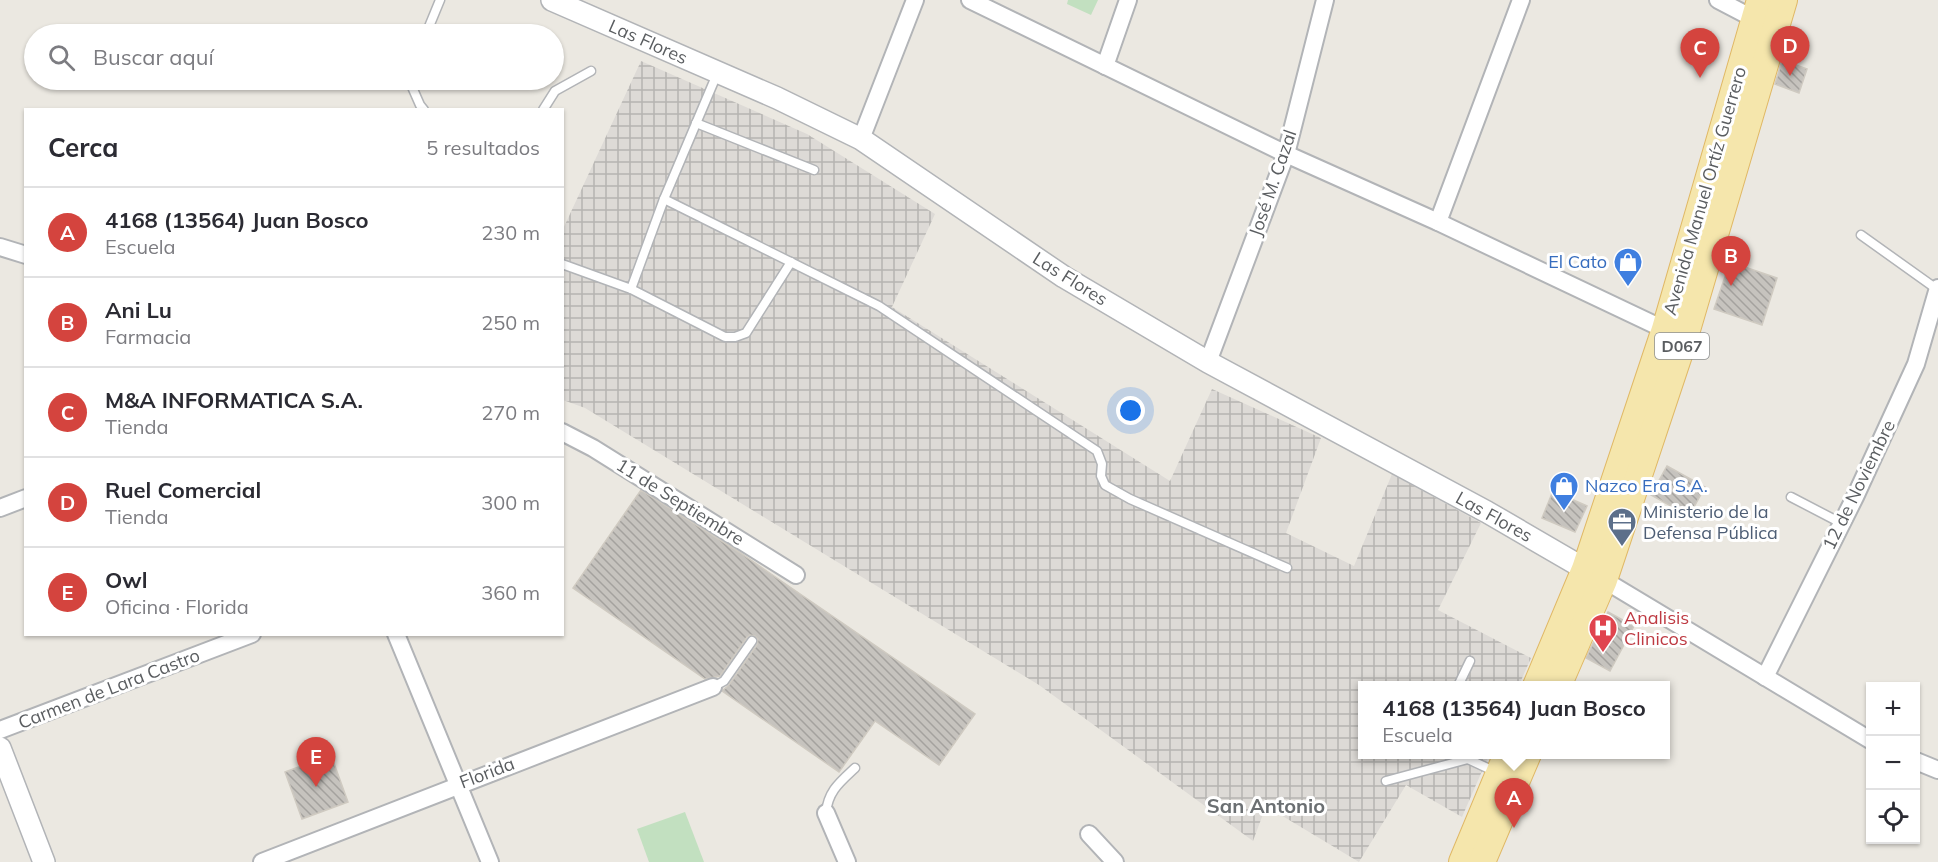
<!DOCTYPE html>
<html lang="es">
<meta charset="utf-8">
<style>
body{margin:0;font-family:Mulish,sans-serif;background:#f7f7f7;color:#2b2b33}
.controls{position:absolute;right:18px;bottom:18px;display:grid;overflow:hidden;border-radius:0px;box-shadow:0 2px 4px #0004}
.controls button{width:54px;height:54px;display:grid;place-items:center;padding:0;border:0;border-bottom:2px solid #e1e1e2;background:#fff;color:#2b2b33;font:30px sans-serif}
.you{position:absolute;left:1131px;top:411px;width:21px;height:21px;margin:-15px;border:4px solid #fff;border-radius:50%;background:#1a73e8;box-shadow:0 0 0 9px #1a73e833}
.badge{display:grid;place-items:center;width:39px;height:39px;border-radius:50%;background:#d4443e;color:#fff;font-size:20px;font-weight:700}
.pin{position:absolute;translate:-50% -50px;filter:drop-shadow(0 2px 3px #0008)}
.pin::after{content:'';position:absolute;top:32px;width:21px;height:18px;background:inherit;clip-path:polygon(0 0,100% 0,50% 100%)}
.popup{position:absolute;left:1358px;top:681px;width:312px;height:78px;box-sizing:border-box;display:grid;place-content:center;border-radius:0px;background:#fff;filter:drop-shadow(0 2px 4px #0005);font-size:20px;white-space:nowrap;color:#7c7c81}
.popup b{font-size:22px;color:#2b2b33}
.popup::after{content:'';position:absolute;left:50%;top:100%;margin-left:-12px;border:12px solid transparent;border-top-color:#fff}
.list{margin:0;padding:0;list-style:none}
h2{display:flex;justify-content:space-between;align-items:center;height:78px;margin:0;padding:0 24px;font-size:26px}
h2 small{font-size:20px;font-weight:400;color:#7c7c81}
.list li{display:grid;grid-template-columns:39px 1fr auto;gap:18px;align-items:center;box-sizing:border-box;height:90px;padding:0 24px;border-top:2px solid #e1e1e2}
.list b{display:block;font-size:22px;white-space:nowrap}
.list p{margin:0;font-size:20px;white-space:nowrap;color:#7c7c81}
.list em{font-size:20px;font-style:normal;color:#7c7c81}
.icon{flex:none;width:33px;height:33px;fill:none;stroke:currentColor;stroke-width:2;stroke-linecap:round;stroke-linejoin:round}
.map{position:relative;flex:none;width:1938px;height:862px;overflow:hidden}
.search{position:absolute;background:#fff;box-shadow:0 2px 4px #0004;left:24px;top:24px;width:540px;height:66px;display:flex;align-items:center;gap:15px;box-sizing:border-box;padding:0 21px;border-radius:33px;color:#7c7c81;font-size:22px}
.panel{position:absolute;background:#fff;box-shadow:0 2px 4px #0004;left:24px;top:108px;width:540px;height:528px;border-radius:0px}
.map>svg:first-child{display:block}
.industrial{fill:url(#industrial-grid)}
.grass{fill:#c2e0c0}
.building{fill:url(#building-back-hatch);stroke:#cfcac1;stroke-width:1.5}
.lines{fill:none;stroke-linecap:round;stroke-linejoin:round}
.service-casing{stroke:#b2b4b7;stroke-width:11}
.minor-casing{stroke:#b2b4b7;stroke-width:20}
.tertiary-casing{stroke:#b2b4b7;stroke-width:24}
.primary-casing{stroke:#e0b865;stroke-width:28}
.service{stroke:#fff;stroke-width:8}
.minor{stroke:#fff;stroke-width:16}
.tertiary{stroke:#fff;stroke-width:21}
.primary{stroke:#f5e6ac;stroke-width:26}
.labels{text-anchor:middle;stroke-width:6;stroke-linejoin:round;paint-order:stroke}
.shield{fill:#fff;stroke:#8c8e90;stroke-width:1.5}
.shield-label{font-size:16px;font-weight:bold;fill:#5a5d60}
.street-label{font-size:18px;fill:#5a5d60;stroke:#fff}
.shop-label{font-size:18px;fill:#366cbe;stroke:#fff;text-anchor:end}
.service-label{font-size:18px;fill:#4e5e75;stroke:#fff;text-anchor:start}
.health-label{font-size:18px;fill:#be3a42;stroke:#fff;text-anchor:start}
.neighbourhood-label{font-size:20px;font-weight:bold;fill:#6b6f72;stroke:#fff}
</style>
<div class="map">
<svg width="1938" height="862" viewBox="0 0 1938 862">
<defs>
<pattern id="industrial-grid" width="8" height="8" patternUnits="userSpaceOnUse" patternTransform="scale(1.5)"><rect width="8" height="8" fill="#dddad6"/><path d="M0 4h8M4 0v8" fill="none" stroke="#b6b4b1"/></pattern>
<pattern id="building-back-hatch" width="6" height="6" patternUnits="userSpaceOnUse" patternTransform="scale(1.5)"><rect width="6" height="6" fill="#c6c3be"/><path d="M-1 5l2 2M0 0l6 6M5-1l2 2" fill="none" stroke="#a4a29e"/></pattern>
</defs>
<rect width="100%" height="100%" fill="#ebe8e1"/>
<path class="industrial" d="M641,61L807,134L935,214L892,307L1170,481L1212,389L1321,438L1286,533L1354,566L1392,474L1481,523L1438,610L1531,658L1519,685L1362,686V754L1489,755L1462,817L1406,785L1359,862L1266,806L1253,841L1039,685L585,408L563,400V229Z"/>
<g class="grass">
<path d="M1068,0H1098L1091,15L1067,4Z"/>
<path d="M685,812L704,862H649L637,829Z"/>
</g>
<g class="building">
<path d="M1782,60L1807,69L1799,93L1775,84Z"/>
<path d="M1730,262L1777,278L1762,325L1714,309Z"/>
<path d="M1667,466L1705,487L1689,516L1651,495Z"/>
<path d="M641,490L739,552L975,714L939,765L875,721L839,772L722,691L729,685L757,645L758,639L755,636L750,635L747,637L720,676L705,679L573,588Z"/>
<path d="M1553,491L1587,506L1575,532L1542,518Z"/>
<path d="M1608,612L1634,626L1610,671L1586,658Z"/>
<path d="M331,755L348,802L302,819L285,772Z"/>
</g>
<g class="lines">
<g class="service-casing">
<g id="service">
<path d="M426,34L440,0"/>
<path d="M717,74L664,199L631,289L725,337H735L746,333L791,262"/>
<path d="M409,80L420,105L424,110"/>
<path d="M543,110L555,91L591,71"/>
<path d="M696,123L814,170"/>
<path d="M664,199L879,306L1097,451L1102,464L1101,476L1105,485L1130,499L1287,568"/>
<path d="M1861,235L1938,290"/>
<path d="M562,264L631,289"/>
<path d="M1791,497L1841,523"/>
<path d="M1458,686L1470,661"/>
<path d="M713,687L724,681L752,641"/>
<path d="M1466,756L1468,759L1496,772"/>
<path d="M1386,781L1468,759"/>
<path d="M826,813C828,791 840,782 855,768"/>
</g>
</g>
<g class="minor-casing">
<g id="minor">
<path d="M970,0L1286,154L1438,222L1674,334"/>
<path d="M1718,0L1762,23"/>
<path d="M1105,66L1128,0"/>
<path d="M861,139L915,0"/>
<path d="M1438,222L1521,0"/>
<path d="M0,247L26,255"/>
<path d="M1208,362L1286,154L1325,0"/>
<path d="M562,432L593,448L796,575"/>
<path d="M0,508L26,498"/>
<path d="M1604,580L1870,740"/>
<path d="M396,634L490,862"/>
<path d="M1765,677L1855,497L1916,364L1938,288"/>
<path d="M0,730L252,634"/>
<path d="M1916,761L1938,770"/>
<path d="M826,813L847,862"/>
<path d="M1089,834L1115,862"/>
<path d="M262,862L713,687"/>
</g>
</g>
<g class="tertiary-casing">
<g id="tertiary">
<path d="M552,0L777,98L861,139L1064,277L1208,362L1487,512L1597,576"/>
<path d="M0,748L44,862"/>
</g>
</g>
<g class="primary-casing">
<g id="primary">
<path d="M1536,686L1585,569L1665,329L1760,0"/>
<path d="M1558,686L1604,580L1684,340L1784,0"/>
<path d="M1462,862L1507,754"/>
<path d="M1482,862L1528,754"/>
</g>
</g>
<use href="#service" class="service"/>
<use href="#minor" class="minor"/>
<use href="#tertiary" class="tertiary"/>
<use href="#primary" class="primary"/>
</g>
<defs>
<g id="shop-pin" transform="scale(1.5)"><path d="M0 17L-7.5 6A9.5 9.5 0 1 1 7.5 6Z" fill="#3f7fe0" stroke="#fff"/><path d="M-5-2.5h2.3a2.7 3.5 0 0 1 5.4 0H5L5.5 6h-11ZM-1.5-2.5h3a1.5 2.3 0 0 0-3 0Z" fill="#fff"/></g>
<g id="office-pin" transform="scale(1.5)"><path d="M0 17L-7.5 6A9.5 9.5 0 1 1 7.5 6Z" fill="#5c6f8a" stroke="#fff"/><path d="M-6-3h4V-5.5h4V-3h4V5H-6ZM-1-4.5V-3h2v-1.5ZM-6 0V1H6V0Z" fill="#fff"/></g>
<g id="hospital-pin" transform="scale(1.5)"><path d="M0 17L-7.5 6A9.5 9.5 0 1 1 7.5 6Z" fill="#e0444e" stroke="#fff"/><path d="M-5-5h3v3.5h4V-5h3V5h-3V1.5h-4V5h-3Z" fill="#fff"/></g>
</defs>
<g fill-rule="evenodd">
<use href="#shop-pin" x="1628" y="262"/>
<use href="#shop-pin" x="1564" y="486"/>
<use href="#office-pin" x="1622" y="522"/>
<use href="#hospital-pin" x="1603" y="628"/>
</g>
<g class="labels">
<rect class="shield" x="1655" y="333" width="54" height="26" rx="4.5"/>
<g class="shield-label">
<text x="1682" y="352">D067</text>
</g>
<g class="street-label">
<text transform="translate(648 42) rotate(24)" y="6">Las Flores</text>
<text transform="translate(1273 183) rotate(-71)" y="6">José M. Cazal</text>
<text transform="translate(1705 191) rotate(-74)" y="6">Avenida Manuel Ortíz Guerrero</text>
<text transform="translate(1070 279) rotate(32)" y="6">Las Flores</text>
<text transform="translate(1859 485) rotate(-64)" y="6">12 de Noviembre</text>
<text transform="translate(680 502) rotate(32)" y="6">11 de Septiembre</text>
<text transform="translate(1494 517) rotate(29)" y="6">Las Flores</text>
<text transform="translate(109 689) rotate(-21)" y="6">Carmen de Lara Castro</text>
<text transform="translate(487 773) rotate(-21)" y="6">Florida</text>
</g>
<g class="shop-label">
<text x="1607" y="268">El Cato</text>
<text x="1585" y="492" text-anchor="start">Nazco Era S.A.</text>
</g>
<g class="service-label">
<text x="1643" y="518">Ministerio de la<tspan x="1643" dy="21">Defensa Pública</tspan></text>
</g>
<g class="health-label">
<text x="1624" y="624">Analisis<tspan x="1624" dy="21">Clinicos</tspan></text>
</g>
<g class="neighbourhood-label">
<text x="1266" y="813">San Antonio</text>
</g>
</g>
</svg>
<div class="controls">
<button>+</button>
<button>−</button>
<button><svg class="icon" aria-label="locate" viewBox="0 0 24 24"><circle cx="12" cy="12" r="6"/><path d="M12 2v4M12 18v4M2 12h4M18 12h4"/></svg></button>
</div>
<div class="you"></div>
<div class="pin badge" style="left:1514px;top:828px">A</div>
<div class="popup"><b>4168 (13564) Juan Bosco</b>Escuela</div>
<div class="pin badge" style="left:1731px;top:286px">B</div>
<div class="pin badge" style="left:1700px;top:78px">C</div>
<div class="pin badge" style="left:1790px;top:76px">D</div>
<div class="pin badge" style="left:316px;top:787px">E</div>
<div class="search"><svg class="icon" aria-label="search" viewBox="0 0 24 24"><circle cx="10" cy="10" r="6"/><path d="M15 15l6 6"/></svg>Buscar aquí</div>
<section class="panel">
<h2>Cerca<small>5 resultados</small></h2>
<ul class="list">
<li><span class="badge">A</span><div><b>4168 (13564) Juan Bosco</b><p>Escuela</p></div><em>230 m</em></li>
<li><span class="badge">B</span><div><b>Ani Lu</b><p>Farmacia</p></div><em>250 m</em></li>
<li><span class="badge">C</span><div><b>M&amp;A INFORMATICA S.A.</b><p>Tienda</p></div><em>270 m</em></li>
<li><span class="badge">D</span><div><b>Ruel Comercial</b><p>Tienda</p></div><em>300 m</em></li>
<li><span class="badge">E</span><div><b>Owl</b><p>Oficina · Florida</p></div><em>360 m</em></li>
</ul>
</section>
</div>
